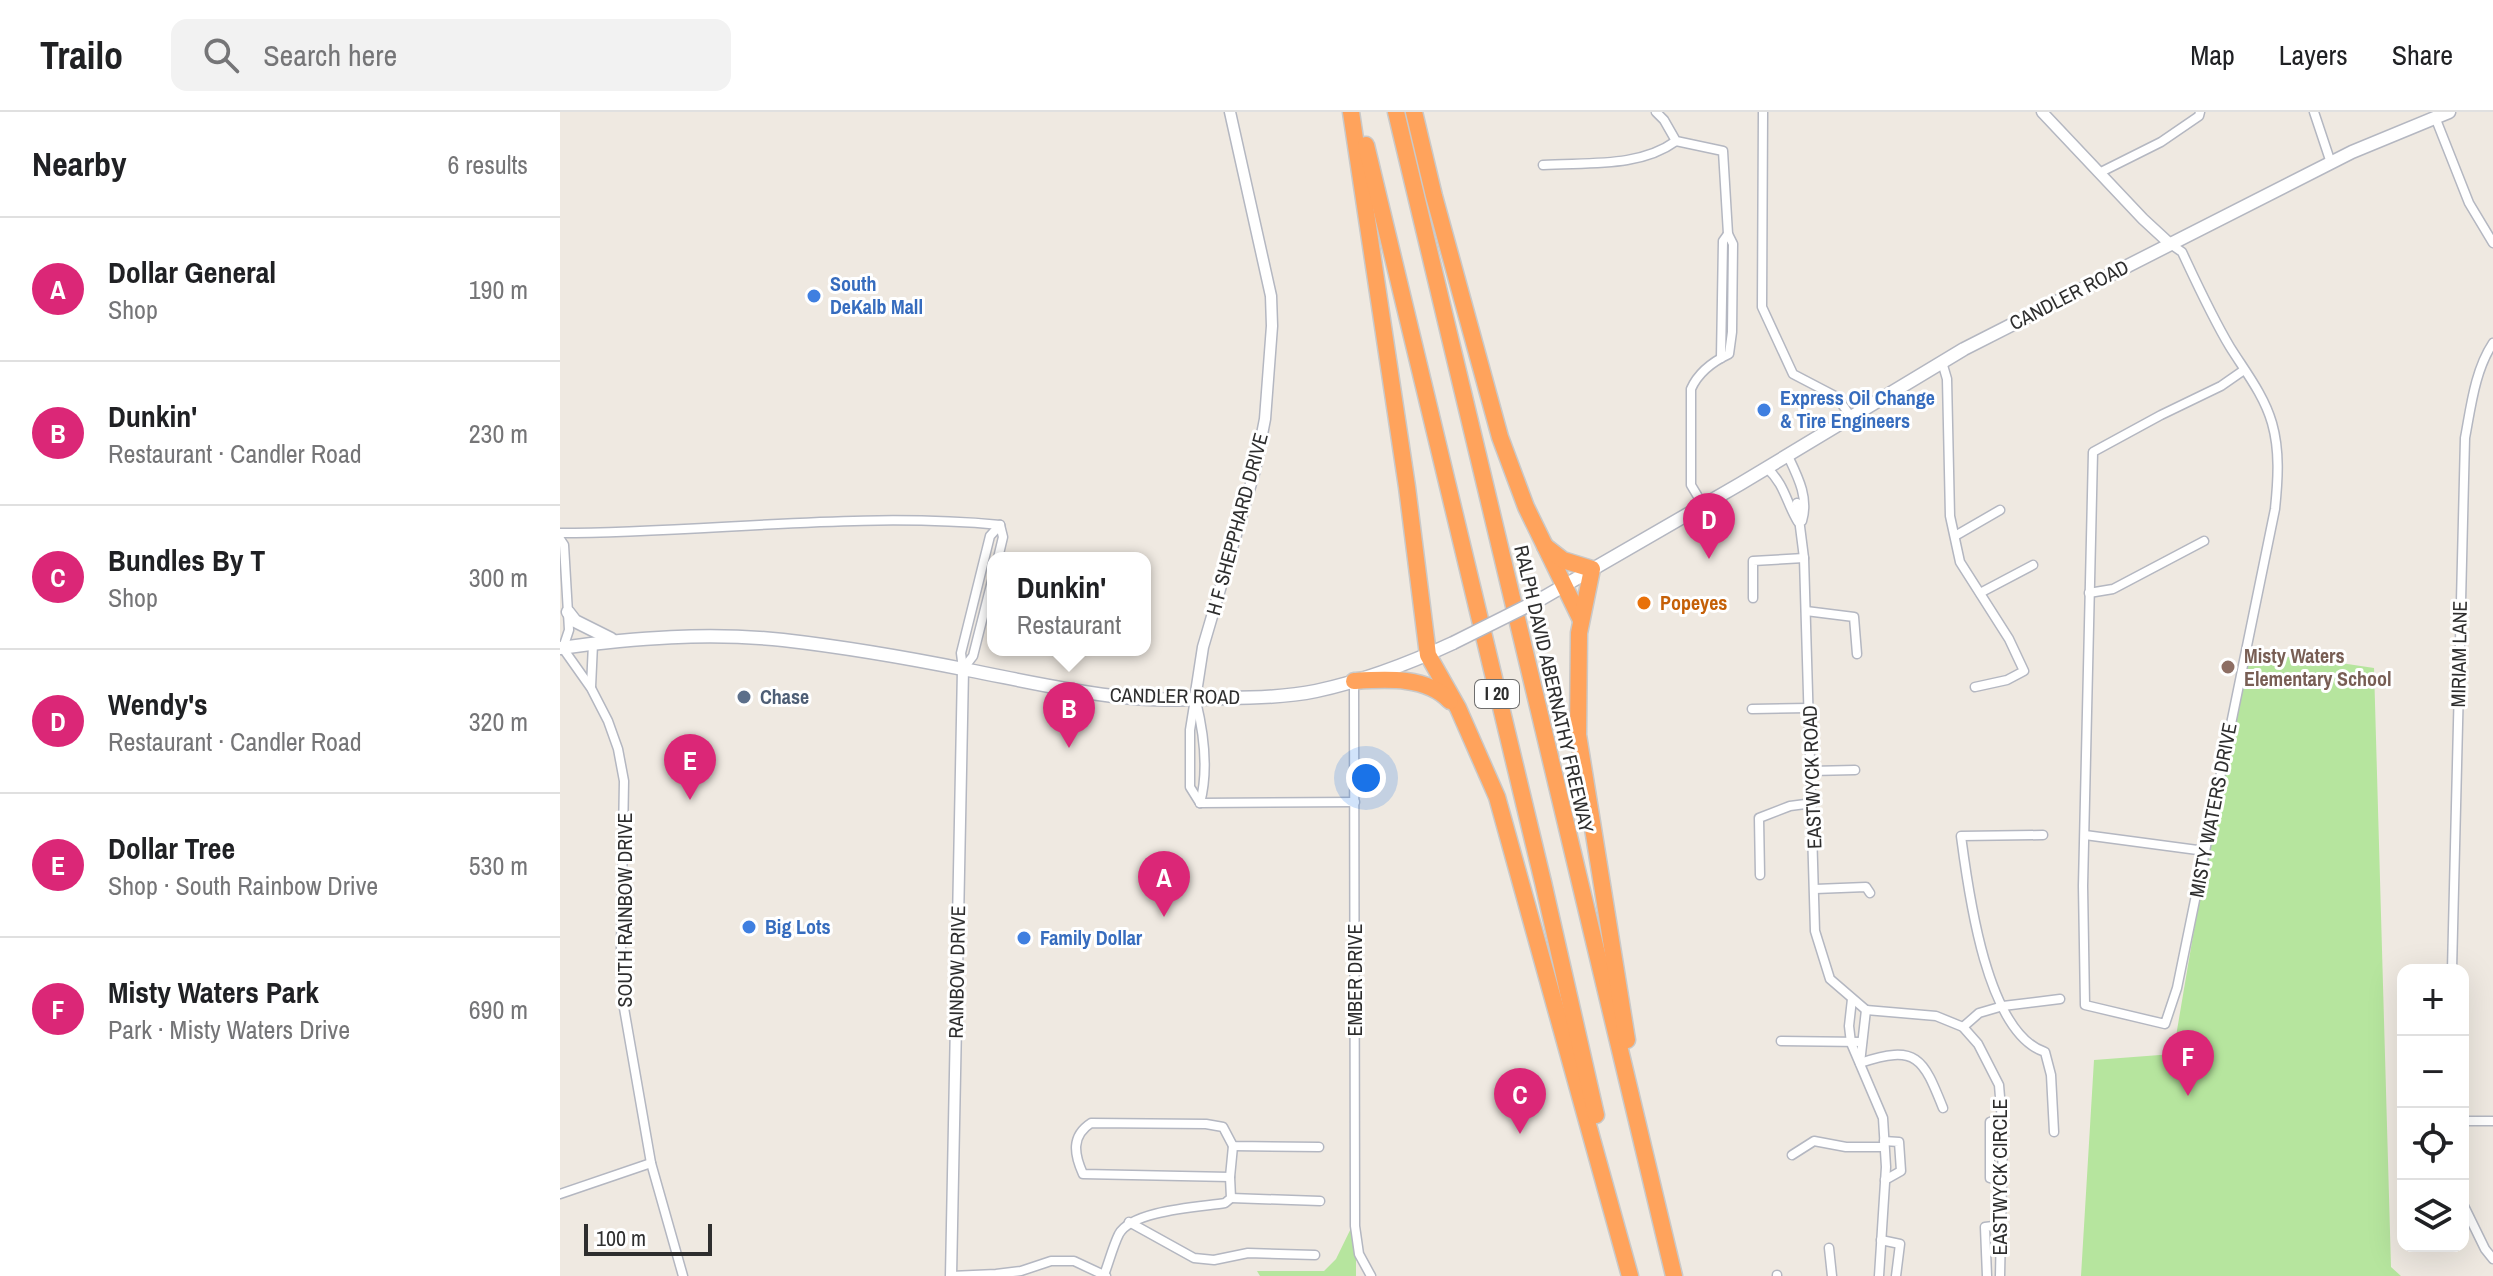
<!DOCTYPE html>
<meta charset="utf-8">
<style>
body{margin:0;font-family:"Archivo Narrow",sans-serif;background:#f2f2f2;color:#202124}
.controls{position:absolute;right:24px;bottom:24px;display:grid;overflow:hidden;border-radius:16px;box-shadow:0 8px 32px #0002}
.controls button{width:72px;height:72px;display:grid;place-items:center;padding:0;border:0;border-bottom:2px solid #e0e0e0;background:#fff;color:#202124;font:40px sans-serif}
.scale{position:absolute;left:24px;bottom:20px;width:128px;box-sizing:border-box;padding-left:8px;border:4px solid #2e2e2e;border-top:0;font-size:22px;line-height:28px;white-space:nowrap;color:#2e2e2e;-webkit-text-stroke:6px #fff;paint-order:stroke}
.you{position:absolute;left:806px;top:666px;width:28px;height:28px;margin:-20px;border:6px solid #fff;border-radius:50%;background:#1a73e8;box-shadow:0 0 0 12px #1a73e833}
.badge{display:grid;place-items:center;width:52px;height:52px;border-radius:50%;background:#db2777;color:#fff;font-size:26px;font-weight:700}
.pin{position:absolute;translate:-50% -66px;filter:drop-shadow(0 2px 4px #0008)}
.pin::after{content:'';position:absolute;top:42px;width:28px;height:24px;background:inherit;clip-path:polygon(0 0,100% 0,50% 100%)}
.popup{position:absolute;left:427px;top:440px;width:164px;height:104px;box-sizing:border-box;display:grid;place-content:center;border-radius:16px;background:#fff;filter:drop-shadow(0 2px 6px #0005);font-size:26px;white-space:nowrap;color:#757577}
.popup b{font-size:30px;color:#202124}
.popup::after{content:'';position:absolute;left:50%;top:100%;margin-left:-16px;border:16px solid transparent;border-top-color:#fff}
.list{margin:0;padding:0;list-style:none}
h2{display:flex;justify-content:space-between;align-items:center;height:104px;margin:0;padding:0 32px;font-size:34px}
h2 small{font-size:26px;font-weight:400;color:#757577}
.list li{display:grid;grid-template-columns:52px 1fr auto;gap:24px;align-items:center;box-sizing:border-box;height:144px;padding:0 32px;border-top:2px solid #e0e0e0}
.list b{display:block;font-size:30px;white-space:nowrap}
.list p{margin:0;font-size:26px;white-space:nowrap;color:#757577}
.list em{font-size:26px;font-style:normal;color:#757577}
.icon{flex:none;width:44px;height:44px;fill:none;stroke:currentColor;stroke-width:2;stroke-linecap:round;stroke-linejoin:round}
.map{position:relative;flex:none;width:1933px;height:1164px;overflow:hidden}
header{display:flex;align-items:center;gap:48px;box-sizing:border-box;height:112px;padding:0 40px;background:#fff;border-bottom:2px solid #e0e0e0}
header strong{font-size:38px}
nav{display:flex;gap:44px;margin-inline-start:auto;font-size:28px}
.search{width:560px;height:72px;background:#f2f2f2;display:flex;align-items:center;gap:20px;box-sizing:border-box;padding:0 28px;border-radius:16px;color:#757577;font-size:30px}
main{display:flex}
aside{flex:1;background:#fff}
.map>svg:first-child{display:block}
.green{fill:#b6e59e}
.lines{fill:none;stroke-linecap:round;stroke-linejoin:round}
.minor-casing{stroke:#b4b7c1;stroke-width:11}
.tertiary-casing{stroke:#b4b7c1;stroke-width:13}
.secondary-casing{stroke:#b4b7c1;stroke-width:15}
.motorway-casing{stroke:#c9c9c9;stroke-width:19}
.minor{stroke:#fff;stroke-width:8}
.tertiary{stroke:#fff;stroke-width:10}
.secondary{stroke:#fff;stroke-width:12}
.motorway{stroke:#ffa35c;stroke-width:16}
.secondary-bridge-casing{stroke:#b4b7c1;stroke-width:15;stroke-linecap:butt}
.secondary-bridge{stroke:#fff;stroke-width:12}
.shop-dot{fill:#3f7fe0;stroke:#fff;stroke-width:3}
.food-dot{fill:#e8710a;stroke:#fff;stroke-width:3}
.education-dot{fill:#8d6e63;stroke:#fff;stroke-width:3}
.service-dot{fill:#5c6f8a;stroke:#fff;stroke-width:3}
.labels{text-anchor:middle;stroke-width:6;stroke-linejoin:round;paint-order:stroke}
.shield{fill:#fff;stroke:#6d6d6d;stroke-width:2}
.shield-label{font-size:18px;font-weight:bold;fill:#2e2e2e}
.shop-label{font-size:20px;font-weight:bold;fill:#366cbe;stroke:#fff;text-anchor:start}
.street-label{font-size:20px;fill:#2e2e2e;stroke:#fff}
.food-label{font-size:20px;font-weight:bold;fill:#c56008;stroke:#fff;text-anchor:start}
.education-label{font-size:20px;font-weight:bold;fill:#785e54;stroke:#fff;text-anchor:start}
.service-label{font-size:20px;font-weight:bold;fill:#4e5e75;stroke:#fff;text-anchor:start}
</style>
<header>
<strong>Trailo</strong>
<div class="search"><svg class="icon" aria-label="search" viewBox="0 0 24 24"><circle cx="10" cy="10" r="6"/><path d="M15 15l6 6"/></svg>Search here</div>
<nav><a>Map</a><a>Layers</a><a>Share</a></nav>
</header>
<main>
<aside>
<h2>Nearby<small>6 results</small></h2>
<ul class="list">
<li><span class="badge">A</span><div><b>Dollar General</b><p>Shop</p></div><em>190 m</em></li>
<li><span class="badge">B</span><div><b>Dunkin'</b><p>Restaurant · Candler Road</p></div><em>230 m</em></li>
<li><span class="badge">C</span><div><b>Bundles By T</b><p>Shop</p></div><em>300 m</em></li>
<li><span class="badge">D</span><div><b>Wendy's</b><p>Restaurant · Candler Road</p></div><em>320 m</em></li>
<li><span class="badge">E</span><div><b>Dollar Tree</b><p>Shop · South Rainbow Drive</p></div><em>530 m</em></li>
<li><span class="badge">F</span><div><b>Misty Waters Park</b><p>Park · Misty Waters Drive</p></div><em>690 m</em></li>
</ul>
</aside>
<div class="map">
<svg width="1933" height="1164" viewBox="0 0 1933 1164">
<rect width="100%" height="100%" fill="#efe9e1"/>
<g class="green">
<path d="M1685,545H1741L1814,556L1831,1155L1841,1164H1521L1534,948L1613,942L1646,747Z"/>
<path d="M796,1106V1164H700L697,1159H764L776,1147Z"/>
</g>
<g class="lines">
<g class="minor-casing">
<g id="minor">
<path d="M1096,0L1104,8L1116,29L1163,39L1168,122L1173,132L1172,220L1169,242C1154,249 1138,261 1131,277V373L1143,393"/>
<path d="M1203,0L1202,195L1233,262L1277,285L1291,305"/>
<path d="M1754,0L1771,51"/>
<path d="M1875,5L1909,91L1933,131"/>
<path d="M983,53C1027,50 1079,56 1116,29"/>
<path d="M1539,61L1601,30L1639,4L1640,0"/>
<path d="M1609,131L1622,140C1637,172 1652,205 1670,235C1685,259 1704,283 1712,311C1720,339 1718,368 1715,397L1617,876L1605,912L1525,893L1523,774L1533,340L1601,303L1661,274L1684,258"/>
<path d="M1161,246L1163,129L1168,122"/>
<path d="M1382,250L1387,267L1390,404L1400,450L1449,527L1464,559L1447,568L1415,575"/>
<path d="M1228,344C1238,365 1249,386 1242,409"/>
<path d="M1207,356C1225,373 1226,390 1238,410"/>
<path d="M1237,391L1244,446L1255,819L1270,867L1306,898"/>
<path d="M0,421C146,421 294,399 440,413"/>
<path d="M1395,424L1440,398"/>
<path d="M0,427L4,433L9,518L3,536"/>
<path d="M438,446L443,425L440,413"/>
<path d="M1420,481L1473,453"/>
<path d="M1529,481L1553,477L1644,429"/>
<path d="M1193,486V449L1244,446"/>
<path d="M1246,499L1294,505L1297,542"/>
<path d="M2,535L31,576L48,609L58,637L64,669L61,836L64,896L91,1051L123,1164"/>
<path d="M403,557L401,541L430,424L440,413"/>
<path d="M403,557L413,544L433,465"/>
<path d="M794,569L795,1114L799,1142L811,1164"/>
<path d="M31,575L33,532"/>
<path d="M635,587L630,618V675L640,691"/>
<path d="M636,589C644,622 649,658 640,691"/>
<path d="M1192,597L1249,596"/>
<path d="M1251,659L1295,658"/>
<path d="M640,691L795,690"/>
<path d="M1483,723L1401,724C1408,777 1426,921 1485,940L1491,963L1494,1020"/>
<path d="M1525,723L1645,739"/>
<path d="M1200,763L1199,706L1230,694L1253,691"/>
<path d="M1255,777L1306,775L1310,781"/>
<path d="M1892,858L1905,326C1911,294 1915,258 1933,231"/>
<path d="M1292,887L1289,914L1291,931L1323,1006L1326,1055L1319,1164"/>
<path d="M1306,898L1376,904L1403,915L1418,932L1439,973L1443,1021L1440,1164"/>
<path d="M1403,915L1419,901L1443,894L1500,887"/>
<path d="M1221,929L1302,930"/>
<path d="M1300,951C1357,932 1363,946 1383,996"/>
<path d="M1300,951L1306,898"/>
<path d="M1442,1005L1430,1010V1066L1442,1068"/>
<path d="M1903,1009H1933"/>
<path d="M1324,1029L1339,1030L1341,1059L1325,1068"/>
<path d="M1232,1043L1254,1029L1286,1035H1324"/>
<path d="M670,1065L523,1062C514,1042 511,1024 531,1011L646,1012L663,1015L673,1034L759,1035"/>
<path d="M0,1082L91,1051"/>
<path d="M671,1086L760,1089"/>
<path d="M1903,1092L1925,1137L1933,1147"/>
<path d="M569,1110L634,1146L654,1148L688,1141L755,1143"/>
<path d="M1321,1128L1340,1132L1336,1164"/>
<path d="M1269,1136L1272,1164"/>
<path d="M544,1163C549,1150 553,1134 559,1122C572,1098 640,1095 665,1091L671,1086L670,1065L673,1034"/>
<path d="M1217,1163V1164"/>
<path d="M391,1164L436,1162L461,1159L491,1149H514L546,1164"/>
<path d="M1427,1164L1425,1115L1441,1113"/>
</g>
</g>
<g class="tertiary-casing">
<g id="tertiary">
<path d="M1482,0L1583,107L1609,131"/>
<path d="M635,587L643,535L695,358L705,307L712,214L711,184L670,0"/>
<path d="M391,1164L403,557"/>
</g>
</g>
<g class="secondary-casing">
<g id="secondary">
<path d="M981,487L1180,372L1404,237L1792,40L1889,0"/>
<path d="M8,500L15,509L51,527"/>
<path d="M0,536C74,526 148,520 223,528C284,535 348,546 408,558C460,568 511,580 563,585C597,589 632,587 666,586C696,586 727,585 756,579C803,569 850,551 893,531"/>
</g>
</g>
<g class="motorway-casing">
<g id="motorway">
<path d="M791,0L847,375L868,543L898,596L937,685L1070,1164"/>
<path d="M836,0L1114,1164"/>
<path d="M854,0L874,84L940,325L966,395L1021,508"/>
<path d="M806,33L983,770L1036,1003"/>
<path d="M985,434L1003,448L1032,457L1019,521L1018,623L1067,928"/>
<path d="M794,569C826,567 867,564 890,589"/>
</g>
</g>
<use href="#minor" class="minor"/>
<use href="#tertiary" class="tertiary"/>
<use href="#secondary" class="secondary"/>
<use href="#motorway" class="motorway"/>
<g class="secondary-bridge-casing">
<path id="secondary-bridge" d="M893,531L981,487"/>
</g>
<use href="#secondary-bridge" class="secondary-bridge"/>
</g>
<g class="shop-dot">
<circle cx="254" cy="184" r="8"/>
<circle cx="1204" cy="298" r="8"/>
<circle cx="189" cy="815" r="8"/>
<circle cx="464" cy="826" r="8"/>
</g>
<circle class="food-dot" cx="1084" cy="491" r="8"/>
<circle class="education-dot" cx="1668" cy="555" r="8"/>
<circle class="service-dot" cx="184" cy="585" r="8"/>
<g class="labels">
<rect class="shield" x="915" y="568" width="44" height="28" rx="6"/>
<g class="shield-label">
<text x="937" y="588">I 20</text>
</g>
<g class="shop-label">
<text x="270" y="179">South<tspan x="270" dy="23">DeKalb Mall</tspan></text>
<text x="1220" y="293">Express Oil Change<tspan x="1220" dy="23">&amp; Tire Engineers</tspan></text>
<text x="205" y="822">Big Lots</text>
<text x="480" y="833">Family Dollar</text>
</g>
<g class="street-label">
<text transform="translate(1509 183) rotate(-27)" y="7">CANDLER ROAD</text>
<text transform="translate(677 412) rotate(-75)" y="7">H F SHEPPHARD DRIVE</text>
<text transform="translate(1899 542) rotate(-89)" y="7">MIRIAM LANE</text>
<text transform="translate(994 577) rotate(77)" y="7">RALPH DAVID ABERNATHY FREEWAY</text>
<text transform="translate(615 584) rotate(1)" y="7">CANDLER ROAD</text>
<text transform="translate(1252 665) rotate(-92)" y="7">EASTWYCK ROAD</text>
<text transform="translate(1653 698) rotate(-79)" y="7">MISTY WATERS DRIVE</text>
<text transform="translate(65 798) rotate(-90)" y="7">SOUTH RAINBOW DRIVE</text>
<text transform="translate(397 860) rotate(-89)" y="7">RAINBOW DRIVE</text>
<text transform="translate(795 868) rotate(-90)" y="7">EMBER DRIVE</text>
<text transform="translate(1440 1065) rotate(-90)" y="7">EASTWYCK CIRCLE</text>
</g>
<g class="food-label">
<text x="1100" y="498">Popeyes</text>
</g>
<g class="education-label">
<text x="1684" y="551">Misty Waters<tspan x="1684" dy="23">Elementary School</tspan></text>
</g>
<g class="service-label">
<text x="200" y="592">Chase</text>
</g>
</g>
</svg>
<div class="controls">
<button>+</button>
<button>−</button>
<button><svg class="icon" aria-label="locate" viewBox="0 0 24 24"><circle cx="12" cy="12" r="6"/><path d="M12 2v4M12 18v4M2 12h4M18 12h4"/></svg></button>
<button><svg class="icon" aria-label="layers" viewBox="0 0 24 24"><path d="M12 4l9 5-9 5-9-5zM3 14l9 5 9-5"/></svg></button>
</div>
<div class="scale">100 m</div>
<div class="you"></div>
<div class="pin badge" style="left:604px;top:805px">A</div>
<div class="pin badge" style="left:509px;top:636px">B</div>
<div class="popup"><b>Dunkin'</b>Restaurant</div>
<div class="pin badge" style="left:960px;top:1022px">C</div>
<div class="pin badge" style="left:1149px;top:447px">D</div>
<div class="pin badge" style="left:130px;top:688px">E</div>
<div class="pin badge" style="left:1628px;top:984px">F</div>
</div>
</main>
